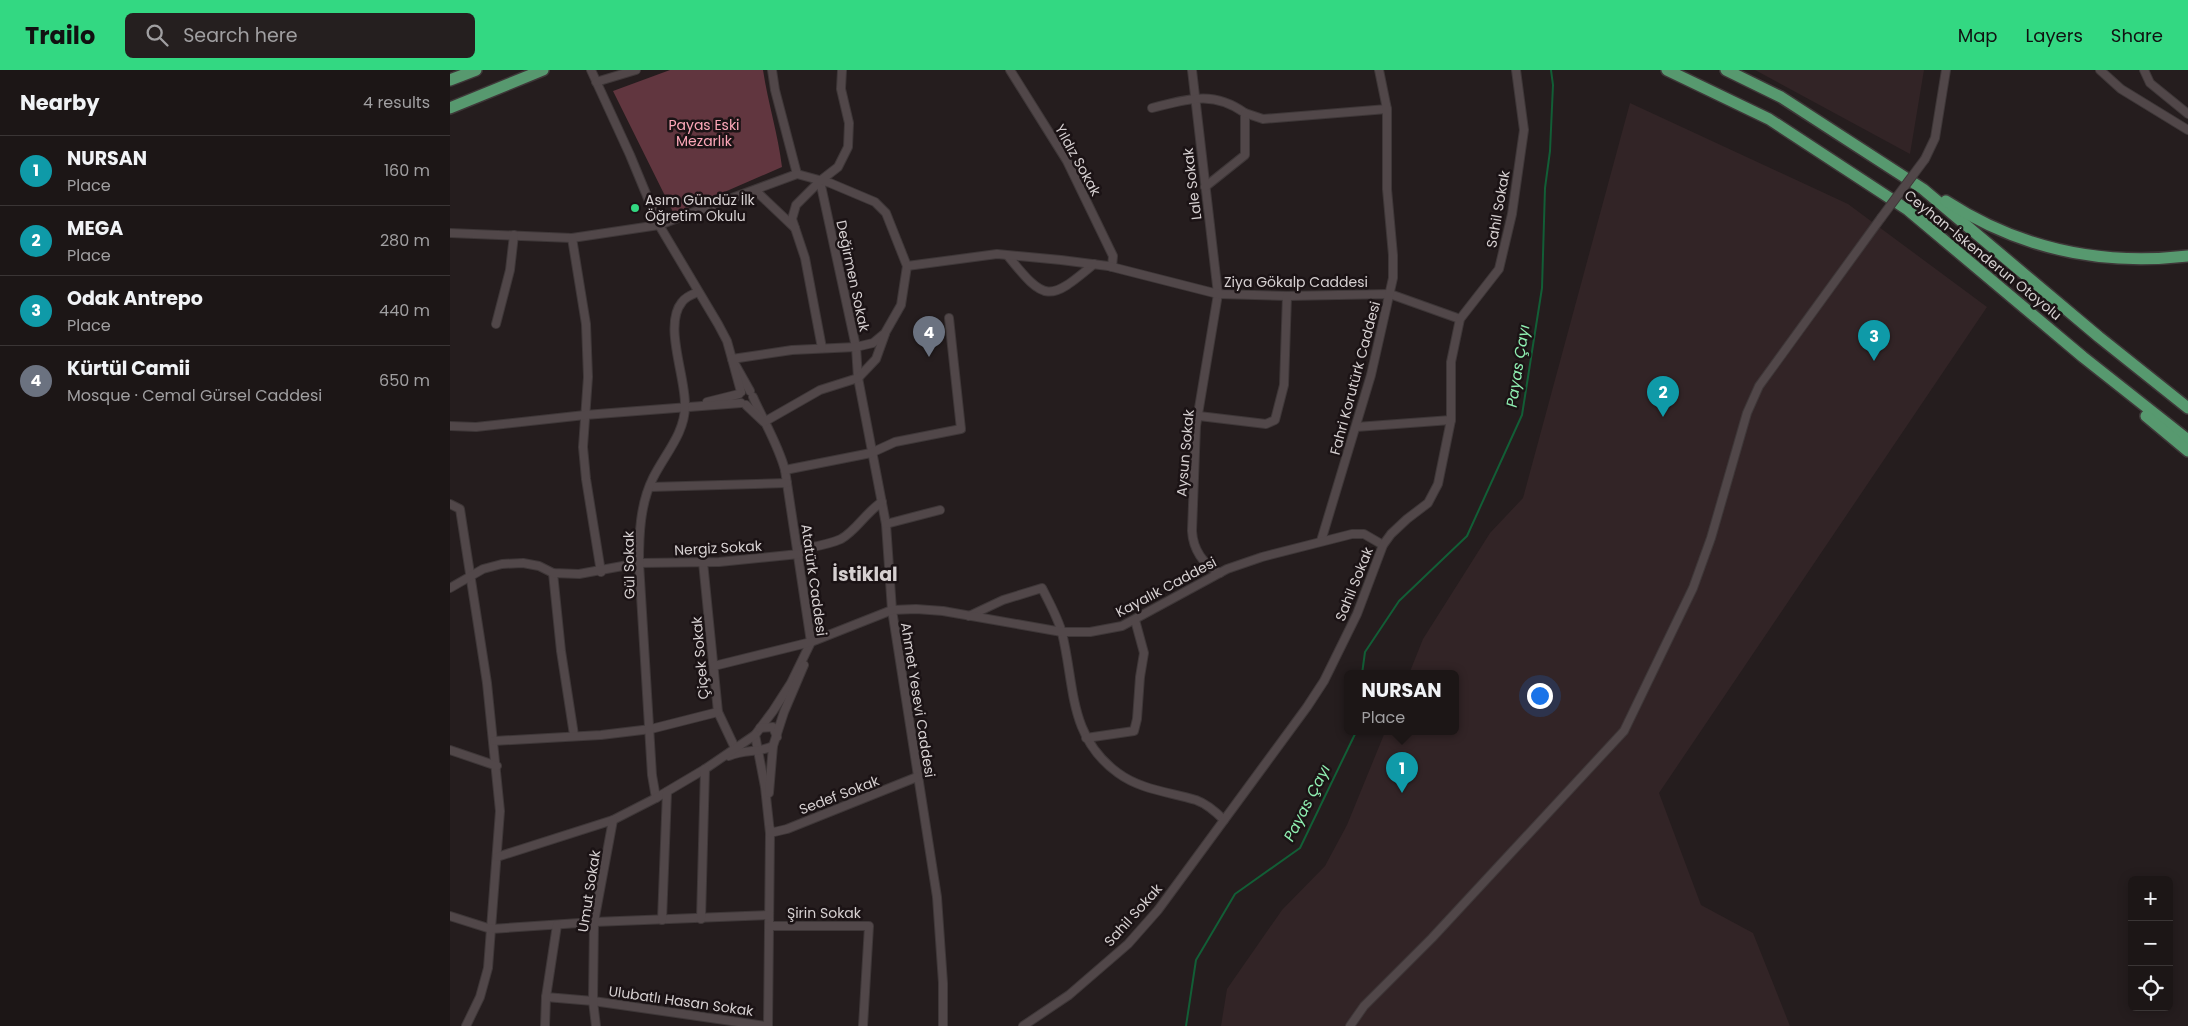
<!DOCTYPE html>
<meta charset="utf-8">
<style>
body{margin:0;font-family:Poppins,sans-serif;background:#251f1f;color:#f1f3f6}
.controls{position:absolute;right:15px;bottom:15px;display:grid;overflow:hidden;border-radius:8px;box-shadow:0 2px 12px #0003}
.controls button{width:45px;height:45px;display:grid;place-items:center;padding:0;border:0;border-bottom:1px solid #3a3535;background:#1c1616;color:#f1f3f6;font:25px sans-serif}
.you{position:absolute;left:1089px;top:625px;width:18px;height:18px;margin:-12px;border:4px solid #fff;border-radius:50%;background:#1a73e8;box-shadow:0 0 0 8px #1a73e833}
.badge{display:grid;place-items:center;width:32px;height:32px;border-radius:50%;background:#33d882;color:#fff;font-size:16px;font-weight:700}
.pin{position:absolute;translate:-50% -41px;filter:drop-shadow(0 1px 2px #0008)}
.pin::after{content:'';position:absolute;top:26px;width:18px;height:15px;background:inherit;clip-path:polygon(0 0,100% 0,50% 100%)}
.popup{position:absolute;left:894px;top:600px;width:115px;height:65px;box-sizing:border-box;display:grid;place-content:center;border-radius:8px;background:#1c1616;filter:drop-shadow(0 1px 4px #0005);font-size:16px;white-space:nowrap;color:#a09fa1}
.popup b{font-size:19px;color:#f1f3f6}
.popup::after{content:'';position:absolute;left:50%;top:100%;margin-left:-10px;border:10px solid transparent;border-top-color:#1c1616}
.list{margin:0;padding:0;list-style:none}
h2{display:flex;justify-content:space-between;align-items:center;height:65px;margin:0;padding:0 20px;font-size:21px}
h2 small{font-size:16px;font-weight:400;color:#a09fa1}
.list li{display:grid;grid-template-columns:32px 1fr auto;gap:15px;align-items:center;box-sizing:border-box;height:70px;padding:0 20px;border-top:1px solid #3a3535}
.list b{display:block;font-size:19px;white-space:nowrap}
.list p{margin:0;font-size:16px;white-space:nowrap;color:#a09fa1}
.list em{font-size:16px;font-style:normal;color:#a09fa1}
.icon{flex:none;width:28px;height:28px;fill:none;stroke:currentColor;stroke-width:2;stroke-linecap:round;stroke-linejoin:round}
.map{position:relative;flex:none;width:1738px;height:956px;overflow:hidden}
header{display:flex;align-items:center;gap:30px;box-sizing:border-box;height:70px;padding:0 25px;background:#33d882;color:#111}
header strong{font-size:24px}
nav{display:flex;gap:28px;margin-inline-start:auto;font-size:18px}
.search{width:350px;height:45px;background:#251f1f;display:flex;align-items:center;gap:12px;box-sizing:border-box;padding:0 18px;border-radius:8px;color:#a09fa1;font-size:19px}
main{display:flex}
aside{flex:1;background:#1c1616}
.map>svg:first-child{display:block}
.built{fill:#322426}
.green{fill:#61363f}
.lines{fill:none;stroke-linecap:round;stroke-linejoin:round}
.stream{stroke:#125e36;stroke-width:2}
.minor-casing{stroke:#3e3738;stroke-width:10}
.highway-casing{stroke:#3e3738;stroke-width:14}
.minor{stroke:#514749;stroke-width:8}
.highway{stroke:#57996f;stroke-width:11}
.minor-bridge-casing{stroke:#3e3738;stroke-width:10;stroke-linecap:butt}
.minor-bridge{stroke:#514749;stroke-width:8}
.poi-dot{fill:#33d882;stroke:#1b1315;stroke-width:2}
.labels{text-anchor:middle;stroke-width:5;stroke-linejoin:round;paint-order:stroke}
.park-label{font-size:14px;fill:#fca7b8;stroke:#1b1315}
.street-label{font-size:14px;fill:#d6d0d1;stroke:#1b1315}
.poi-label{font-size:14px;fill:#d6d0d1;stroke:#1b1315;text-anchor:start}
.water-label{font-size:15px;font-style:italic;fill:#90f1b3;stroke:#1b1315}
.district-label{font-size:19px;font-weight:bold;fill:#d6d0d1;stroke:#1b1315}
</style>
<header>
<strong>Trailo</strong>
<div class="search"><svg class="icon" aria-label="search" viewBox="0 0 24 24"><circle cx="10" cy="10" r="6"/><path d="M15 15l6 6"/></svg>Search here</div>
<nav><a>Map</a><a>Layers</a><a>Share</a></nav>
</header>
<main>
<aside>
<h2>Nearby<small>4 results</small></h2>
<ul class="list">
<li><span class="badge" style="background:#0f9aa8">1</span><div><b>NURSAN</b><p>Place</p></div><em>160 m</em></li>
<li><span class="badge" style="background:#0f9aa8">2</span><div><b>MEGA</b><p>Place</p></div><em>280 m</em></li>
<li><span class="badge" style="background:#0f9aa8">3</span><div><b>Odak Antrepo</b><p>Place</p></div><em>440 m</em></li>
<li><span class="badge" style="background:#6b7280">4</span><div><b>Kürtül Camii</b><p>Mosque · Cemal Gürsel Caddesi</p></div><em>650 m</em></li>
</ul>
</aside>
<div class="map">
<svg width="1738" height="956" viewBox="0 0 1738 956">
<rect width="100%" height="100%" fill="#251d1e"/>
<g class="built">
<path d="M1305,0H1474L1460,84Z"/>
<path d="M1180,33L1398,134L1537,237L1209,723L1251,835L1303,863L1340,956H771L777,919L832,840L875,796L897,755L935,662H1006V604H959L973,569L1040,463L1073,428Z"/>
</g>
<path class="green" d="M220,0H313C318,33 328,64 332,97L224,144L163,21Z"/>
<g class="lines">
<g class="stream">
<path d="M912,604L915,582L949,531L1017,466L1072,345L1092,218L1095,118L1100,81L1103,15L1101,0"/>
<path d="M736,956L746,890L785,824L850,778L906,662"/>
</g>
<g class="minor-casing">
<g id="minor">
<path d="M141,0L180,85L209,155L268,254L277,271L282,289L300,321"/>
<path d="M322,0L325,20L347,104"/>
<path d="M560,0L617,91L663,186L662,197"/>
<path d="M742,0L768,224L746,356L742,461C743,479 753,495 770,503"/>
<path d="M1650,0L1671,19L1738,60"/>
<path d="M1694,0L1700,13L1738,44"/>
<path d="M146,12L186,0"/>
<path d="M702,38C738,29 763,20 795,43V85L755,117"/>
<path d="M795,43L813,49L937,39"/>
<path d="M1475,89L1485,68L1496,0"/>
<path d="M370,111L406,277L408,308L436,454L442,540L487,827L493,913V956"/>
<path d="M305,120L345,158"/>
<path d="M0,163L122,168L209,155L347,104L380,113L425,132L436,143L457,196L451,235L435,263L423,273L406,277L342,280L282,289L291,322"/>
<path d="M122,168L136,254L138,307L133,377L136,409L151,502"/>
<path d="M558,186C595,232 599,232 644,194"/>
<path d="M457,196L547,184L611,190L658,196L768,224L837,226L940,224L1010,249"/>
<path d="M46,254L60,200L64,165"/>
<path d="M372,278L355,188L342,149L346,135L370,111L388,97L398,77L399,53L391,19L392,0"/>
<path d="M303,327C314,352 328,374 335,400L361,572L341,613L323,641L305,665L315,717L320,763L318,956"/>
<path d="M257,332L289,324"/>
<path d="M296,335L314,352L370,320L408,308L426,289L435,264"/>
<path d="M749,346L816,354L825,350L834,315L837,226"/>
<path d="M0,356L26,357L135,345L291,333"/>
<path d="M906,357L1001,350"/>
<path d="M335,400L421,383L445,372L511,359L499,248"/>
<path d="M200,417L337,413"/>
<path d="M0,434L10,439L37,613L50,741L38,898L30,927L16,956"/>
<path d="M436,454L490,440"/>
<path d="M871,471L921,305L943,208V185L937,119V39L929,0"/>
<path d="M348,480C361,477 378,475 391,469C406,461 416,442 432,432"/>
<path d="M253,492L268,642L285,678"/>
<path d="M103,503L111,581L124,665"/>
<path d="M0,518L33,499L52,494L73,493L89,496L103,503L129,504L189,493L269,492L349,484"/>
<path d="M519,546L553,530L592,518C599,532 608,548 612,563C625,615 618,667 668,703C691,720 720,722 746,730C757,734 766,742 774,750"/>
<path d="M264,596L361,572L442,540L466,539L493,541L612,562H640L672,556L777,499L812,487L902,464H914L933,475"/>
<path d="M310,658L323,657L327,667"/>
<path d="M636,668L684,661L687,649L690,607L694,583L685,550"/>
<path d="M44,671L151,665L201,659L268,642"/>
<path d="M0,680L47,696"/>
<path d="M279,686C294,679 310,683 323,676"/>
<path d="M319,723L323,676L334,642L354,595"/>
<path d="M206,728L202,705L189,493C189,465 190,434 203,408C215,384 235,363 235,336C236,307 213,255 232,232C235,227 243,224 248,222"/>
<path d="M320,759V763L337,759L467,707"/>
<path d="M47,787L163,750L206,728L255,699L305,665"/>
<path d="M0,846L41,859L144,852L319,845"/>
<path d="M251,849L255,699"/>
<path d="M212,850L217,722"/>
<path d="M319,856H419L413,956"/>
<path d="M96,927L143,931L316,956"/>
<path d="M95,956L96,927L107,855"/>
<path d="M146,956L143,931L144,852L163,750"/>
<path d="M573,956L619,925L678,874L708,840L857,637L874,611L907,544L933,475L941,464L957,449L978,433L988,414L1001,350V292L1010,249L1049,199L1062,144L1074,60L1066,0"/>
<path d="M900,956L914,936L982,868L1174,661L1243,518L1261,468L1297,343L1309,316L1431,148"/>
</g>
</g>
<g class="highway-casing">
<g id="highway">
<path d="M1217,0L1319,49L1458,140L1633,287L1738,370"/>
<path d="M1276,0L1331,27L1473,119L1649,267L1738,338"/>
<path d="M0,10L26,0"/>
<path d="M0,38L93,0"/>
<path d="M1496,131C1570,179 1651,196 1738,186"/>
<path d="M1696,346L1738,381"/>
</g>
</g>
<use href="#minor" class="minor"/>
<use href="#highway" class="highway"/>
<g class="minor-bridge-casing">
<path id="minor-bridge" d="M1431,148L1475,89"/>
</g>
<use href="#minor-bridge" class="minor-bridge"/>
</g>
<circle class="poi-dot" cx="185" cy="138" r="5"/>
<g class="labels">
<g class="park-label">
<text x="254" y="60">Payas Eski<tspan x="254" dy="16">Mezarlık</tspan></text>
</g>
<g class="street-label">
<text transform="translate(628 90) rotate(61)" y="5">Yıldız Sokak</text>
<text transform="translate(742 114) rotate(-97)" y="5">Lale Sokak</text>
<text transform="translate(1048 139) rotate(-80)" y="5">Sahil Sokak</text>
<text transform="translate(1533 185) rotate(39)" y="5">Ceyhan-İskenderun Otoyolu</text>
<text transform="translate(403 206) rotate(78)" y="5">Değirmen Sokak</text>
<text x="846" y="217">Ziya Gökalp Caddesi</text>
<text transform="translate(905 308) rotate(-75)" y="5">Fahri Korutürk Caddesi</text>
<text transform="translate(735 383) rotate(-85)" y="5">Aysun Sokak</text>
<text transform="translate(268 478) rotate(-3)" y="5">Nergiz Sokak</text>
<text transform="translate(179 495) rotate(-91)" y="5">Gül Sokak</text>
<text transform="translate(364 510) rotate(82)" y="5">Atatürk Caddesi</text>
<text transform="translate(904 514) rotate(-68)" y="5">Sahil Sokak</text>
<text transform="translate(716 517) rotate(-28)" y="5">Kayalık Caddesi</text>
<text transform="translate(250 588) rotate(-95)" y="5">Çiçek Sokak</text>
<text transform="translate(468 630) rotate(81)" y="5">Ahmet Yesevi Caddesi</text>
<text transform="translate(389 725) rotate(-21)" y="5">Sedef Sokak</text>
<text transform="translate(139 821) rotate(-81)" y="5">Umut Sokak</text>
<text x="374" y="848">Şirin Sokak</text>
<text transform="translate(683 845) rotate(-48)" y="5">Sahil Sokak</text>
<text transform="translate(231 931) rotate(8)" y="5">Ulubatlı Hasan Sokak</text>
</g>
<g class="poi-label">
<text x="195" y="135">Asım Gündüz İlk<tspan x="195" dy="16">Öğretim Okulu</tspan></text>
</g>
<g class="water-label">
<text transform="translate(1068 296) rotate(-81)" y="5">Payas Çayı</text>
<text transform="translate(857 733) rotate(-63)" y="5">Payas Çayı</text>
</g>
<g class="district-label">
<text x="415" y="511">İstiklal</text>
</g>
</g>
</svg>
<div class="controls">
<button>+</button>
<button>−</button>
<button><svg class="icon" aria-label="locate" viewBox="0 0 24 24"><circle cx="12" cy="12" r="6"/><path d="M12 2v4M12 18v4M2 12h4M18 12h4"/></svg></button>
</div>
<div class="you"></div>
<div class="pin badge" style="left:952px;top:723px;background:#0f9aa8">1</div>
<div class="popup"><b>NURSAN</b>Place</div>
<div class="pin badge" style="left:1213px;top:347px;background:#0f9aa8">2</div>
<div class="pin badge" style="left:1424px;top:291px;background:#0f9aa8">3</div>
<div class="pin badge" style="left:479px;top:287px;background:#6b7280">4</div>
</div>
</main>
